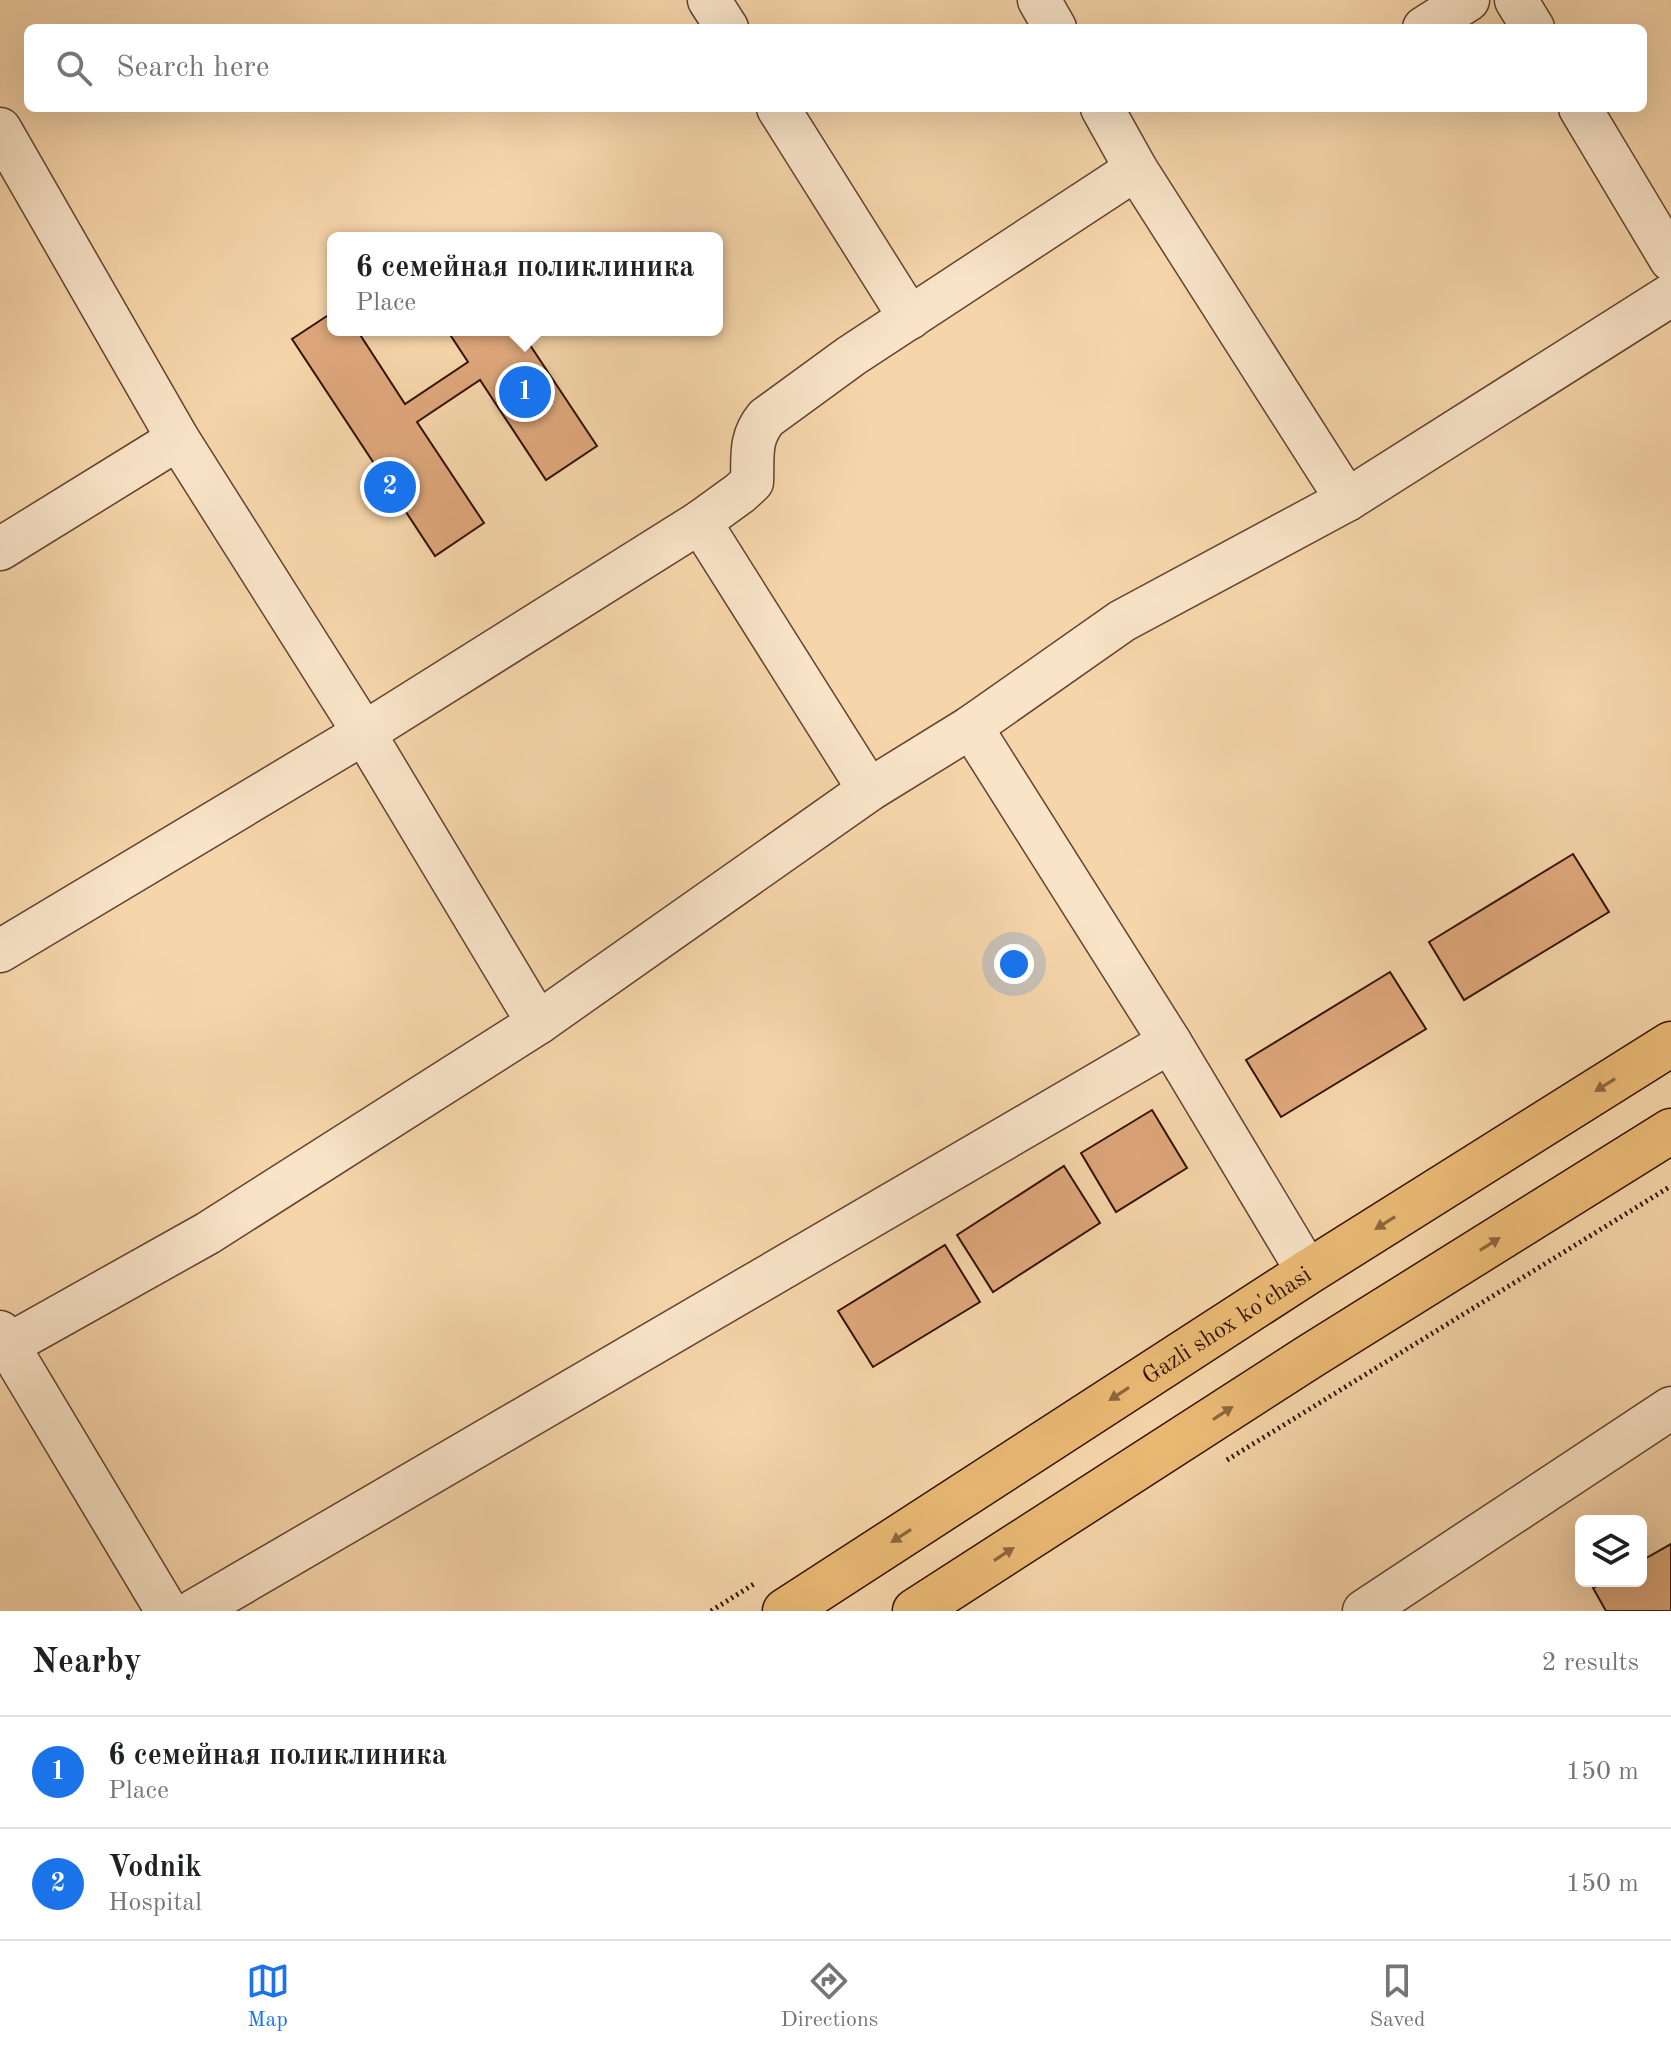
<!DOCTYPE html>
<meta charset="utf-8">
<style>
body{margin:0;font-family:"Old Standard TT",serif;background:#f2f2f2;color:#202124}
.controls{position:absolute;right:24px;bottom:24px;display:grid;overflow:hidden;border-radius:12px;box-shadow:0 8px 32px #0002}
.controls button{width:72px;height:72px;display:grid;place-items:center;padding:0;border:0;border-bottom:2px solid #e0e0e0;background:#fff;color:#202124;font:40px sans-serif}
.you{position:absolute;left:1014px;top:964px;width:28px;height:28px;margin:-20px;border:6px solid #fff;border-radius:50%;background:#1a73e8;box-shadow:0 0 0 12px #1a73e833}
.badge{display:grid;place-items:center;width:52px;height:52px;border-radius:50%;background:#1a73e8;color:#fff;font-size:26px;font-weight:700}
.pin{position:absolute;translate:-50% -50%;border:4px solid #fff;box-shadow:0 2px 8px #0006}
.popup{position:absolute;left:327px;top:232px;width:396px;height:104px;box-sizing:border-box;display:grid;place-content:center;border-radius:12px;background:#fff;filter:drop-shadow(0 2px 6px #0005);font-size:26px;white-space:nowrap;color:#757577}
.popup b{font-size:30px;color:#202124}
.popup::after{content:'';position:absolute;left:50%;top:100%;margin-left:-16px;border:16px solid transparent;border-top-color:#fff}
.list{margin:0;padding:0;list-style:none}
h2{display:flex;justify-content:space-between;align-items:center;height:104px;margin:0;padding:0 32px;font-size:34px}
h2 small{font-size:26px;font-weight:400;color:#757577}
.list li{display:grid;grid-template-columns:52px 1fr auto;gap:24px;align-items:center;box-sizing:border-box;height:112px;padding:0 32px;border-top:2px solid #e0e0e0}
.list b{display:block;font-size:30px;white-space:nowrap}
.list p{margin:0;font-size:26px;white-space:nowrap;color:#757577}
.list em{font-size:26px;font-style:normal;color:#757577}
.icon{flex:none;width:44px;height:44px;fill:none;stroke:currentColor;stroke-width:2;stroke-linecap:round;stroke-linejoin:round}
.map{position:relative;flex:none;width:1671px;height:1611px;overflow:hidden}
.search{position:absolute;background:#fff;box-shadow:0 8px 32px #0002;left:24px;right:24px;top:24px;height:88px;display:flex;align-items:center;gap:20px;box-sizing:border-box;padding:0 28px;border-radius:12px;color:#757577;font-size:30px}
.sheet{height:328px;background:#fff}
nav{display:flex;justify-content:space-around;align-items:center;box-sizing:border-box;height:112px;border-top:2px solid #e0e0e0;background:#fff;font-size:22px;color:#757577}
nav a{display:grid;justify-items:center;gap:4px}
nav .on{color:#1a73e8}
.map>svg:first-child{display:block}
.building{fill:#dea77b;stroke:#311206;stroke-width:2}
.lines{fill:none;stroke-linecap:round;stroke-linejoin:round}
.minor-casing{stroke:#62432f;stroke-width:45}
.highway-casing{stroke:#311206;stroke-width:47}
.path{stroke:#311206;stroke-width:5;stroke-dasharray:2 4;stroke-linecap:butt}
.minor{stroke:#f9e4c8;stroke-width:42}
.highway{stroke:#ebba75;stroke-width:44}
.oneway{fill:#8e663e}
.labels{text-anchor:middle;stroke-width:8;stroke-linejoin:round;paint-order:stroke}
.street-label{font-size:24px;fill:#311206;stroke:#f9e4c8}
</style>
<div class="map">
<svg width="1671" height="1611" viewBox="0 0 1671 1611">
<rect width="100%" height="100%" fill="#f6d5aa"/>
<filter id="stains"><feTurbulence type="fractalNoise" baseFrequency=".0025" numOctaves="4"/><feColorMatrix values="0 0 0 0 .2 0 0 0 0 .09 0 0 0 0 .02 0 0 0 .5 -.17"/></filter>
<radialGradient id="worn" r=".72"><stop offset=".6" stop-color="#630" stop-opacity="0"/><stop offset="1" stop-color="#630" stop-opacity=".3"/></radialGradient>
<g class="building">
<path d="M333,312V330H357L405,404L468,362L447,330H520L597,446L546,480L480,380L417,422L484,523L435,556L292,339Z"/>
<path d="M1573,854L1609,912L1464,1000L1429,942Z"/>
<path d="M1390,972L1426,1029L1281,1117L1246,1060Z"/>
<path d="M1152,1110L1187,1168L1116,1212L1081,1153Z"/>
<path d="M1064,1166L1100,1223L993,1292L957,1235Z"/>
<path d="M945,1245L980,1302L873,1367L838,1311Z"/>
<path d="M1671,1544V1611H1606L1593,1588L1606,1581H1641V1561Z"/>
</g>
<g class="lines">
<g class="minor-casing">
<g id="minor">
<path d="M709,0L727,28"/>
<path d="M1039,0L1055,28"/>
<path d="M1516,0L1533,28"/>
<path d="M1424,28L1468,0"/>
<path d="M778,108L910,318"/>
<path d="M1102,108L1136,169L1347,500"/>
<path d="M1580,108L1671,260"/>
<path d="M0,129L178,439L364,733L538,1023"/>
<path d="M700,522L869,790"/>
<path d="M0,549L178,439"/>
<path d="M971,727L1170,1042L1308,1272"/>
<path d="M0,951L364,733L700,522L740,493L752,482C753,456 749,439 766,418L851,356L1136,169"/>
<path d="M0,1332L167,1611"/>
<path d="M8,1345L208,1233L538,1023L869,790L971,727L1122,621L1347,500L1671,295"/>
<path d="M194,1611L1170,1042"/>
<path d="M1364,1611L1671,1408"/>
</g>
</g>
<g class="highway-casing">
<g id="highway">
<path id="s1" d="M785,1611L1308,1272L1671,1044"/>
<path d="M915,1611L1309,1357L1671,1131"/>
</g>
</g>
<g class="path">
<path d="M1227,1460L1671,1186"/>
<path d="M711,1611L754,1584"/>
</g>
<use href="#minor" class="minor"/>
<use href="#highway" class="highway"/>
</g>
<defs><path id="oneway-solid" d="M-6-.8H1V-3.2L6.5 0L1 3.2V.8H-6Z" transform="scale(2)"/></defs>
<g class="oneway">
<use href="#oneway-solid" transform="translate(1605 1085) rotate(148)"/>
<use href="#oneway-solid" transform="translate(1385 1223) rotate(148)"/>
<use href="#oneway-solid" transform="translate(1490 1244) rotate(-32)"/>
<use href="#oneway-solid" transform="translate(1119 1394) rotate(147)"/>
<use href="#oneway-solid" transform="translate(1223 1413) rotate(-33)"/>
<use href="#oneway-solid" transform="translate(901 1536) rotate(147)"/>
<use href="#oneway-solid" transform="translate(1004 1554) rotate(-33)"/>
</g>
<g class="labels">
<g class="street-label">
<text dy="8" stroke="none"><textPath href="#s1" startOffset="526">Gazli shox ko'chasi</textPath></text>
</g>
</g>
<rect width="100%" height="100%" filter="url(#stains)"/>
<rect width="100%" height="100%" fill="url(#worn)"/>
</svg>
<div class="controls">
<button><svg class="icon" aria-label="layers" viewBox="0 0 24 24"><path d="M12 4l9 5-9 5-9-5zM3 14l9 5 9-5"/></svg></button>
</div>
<div class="you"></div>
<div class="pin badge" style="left:525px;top:392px">1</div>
<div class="popup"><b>6 семейная поликлиника</b>Place</div>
<div class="pin badge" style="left:390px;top:487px">2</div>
<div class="search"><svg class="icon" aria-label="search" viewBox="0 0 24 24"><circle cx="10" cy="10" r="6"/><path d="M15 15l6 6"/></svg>Search here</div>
</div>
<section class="sheet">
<h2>Nearby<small>2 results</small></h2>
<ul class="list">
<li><span class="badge">1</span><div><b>6 семейная поликлиника</b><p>Place</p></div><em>150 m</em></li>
<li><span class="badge">2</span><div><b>Vodnik</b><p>Hospital</p></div><em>150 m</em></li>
</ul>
</section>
<nav>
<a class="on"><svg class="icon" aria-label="map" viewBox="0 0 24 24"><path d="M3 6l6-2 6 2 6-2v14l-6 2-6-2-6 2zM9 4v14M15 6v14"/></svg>Map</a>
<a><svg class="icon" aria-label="directions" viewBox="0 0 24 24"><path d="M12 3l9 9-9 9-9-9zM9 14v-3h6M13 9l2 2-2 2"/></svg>Directions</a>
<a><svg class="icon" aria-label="saved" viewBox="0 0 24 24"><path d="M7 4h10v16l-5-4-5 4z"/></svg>Saved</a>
</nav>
